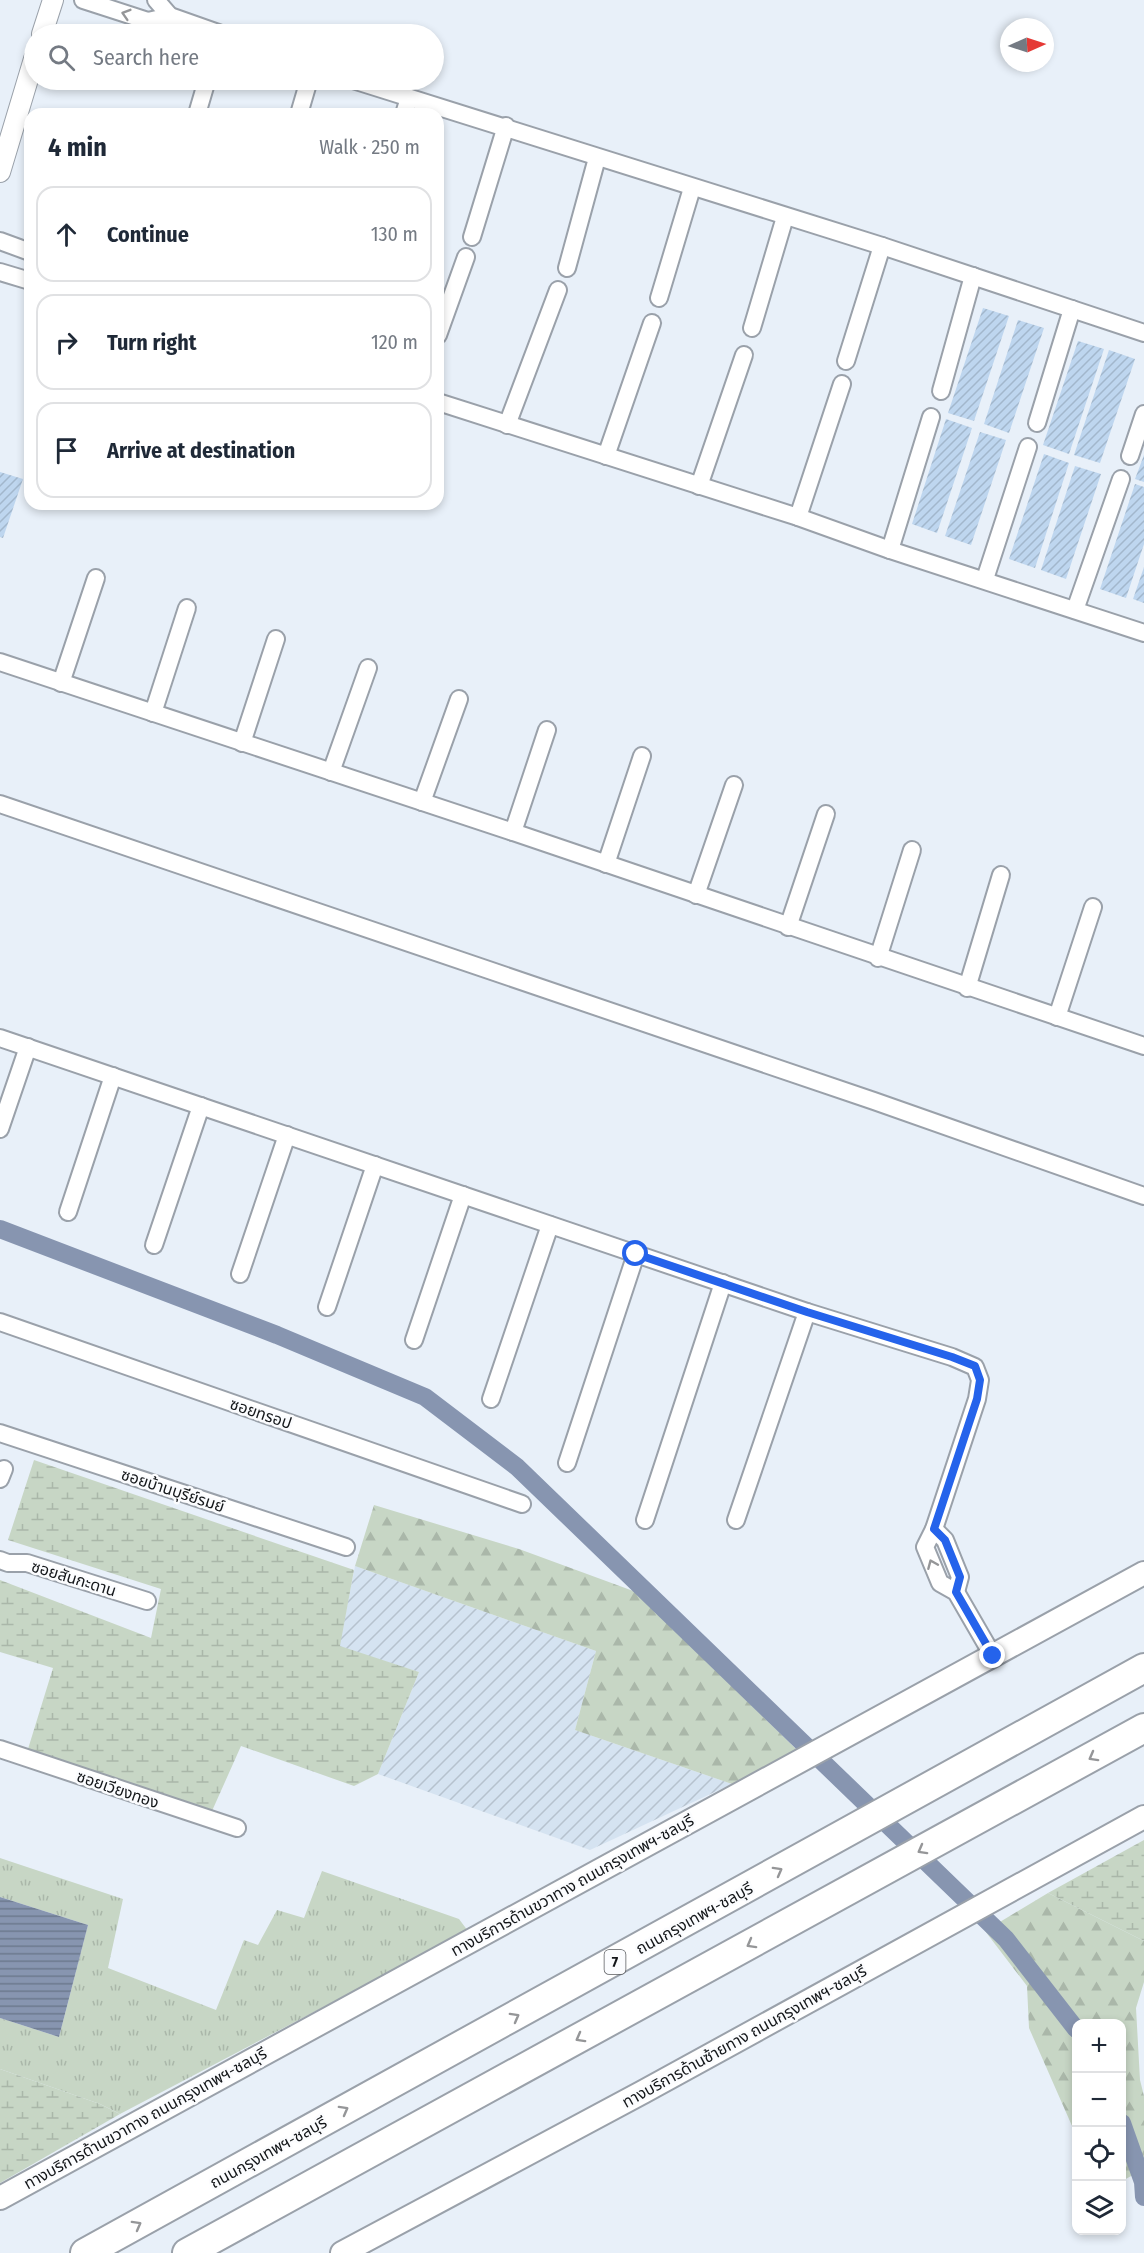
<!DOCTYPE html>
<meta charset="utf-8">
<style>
body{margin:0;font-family:"Fira Sans Condensed","Noto Sans Thai",sans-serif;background:#f2f2f3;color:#1f2937}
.controls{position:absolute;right:18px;bottom:18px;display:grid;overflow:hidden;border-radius:12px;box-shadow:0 3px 9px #0003}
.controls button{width:54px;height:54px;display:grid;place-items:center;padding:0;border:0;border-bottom:2px solid #e0e1e3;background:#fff;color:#1f2937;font:30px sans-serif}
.compass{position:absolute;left:1000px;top:18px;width:54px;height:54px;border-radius:50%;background:#fff;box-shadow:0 3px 9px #0003;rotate:87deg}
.stop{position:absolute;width:18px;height:18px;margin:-14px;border:4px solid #2563eb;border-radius:50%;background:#fff}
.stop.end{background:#2563eb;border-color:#fff;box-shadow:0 2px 6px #0008}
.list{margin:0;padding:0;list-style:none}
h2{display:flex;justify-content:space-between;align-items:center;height:78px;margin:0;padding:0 24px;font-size:26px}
h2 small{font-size:20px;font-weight:400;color:#747a83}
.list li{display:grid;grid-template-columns:39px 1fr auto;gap:18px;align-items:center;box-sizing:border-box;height:96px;margin:0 12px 12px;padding:0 12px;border:2px solid #e0e1e3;border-radius:18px}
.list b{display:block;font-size:22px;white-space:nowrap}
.list em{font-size:20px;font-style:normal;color:#747a83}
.icon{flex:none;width:33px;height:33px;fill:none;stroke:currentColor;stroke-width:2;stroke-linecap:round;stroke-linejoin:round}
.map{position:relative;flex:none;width:1144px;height:2253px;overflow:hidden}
.search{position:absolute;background:#fff;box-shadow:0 3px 9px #0003;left:24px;top:24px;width:420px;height:66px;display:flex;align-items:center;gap:15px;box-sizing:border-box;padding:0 21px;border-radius:33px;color:#747a83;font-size:22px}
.panel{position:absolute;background:#fff;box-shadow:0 3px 9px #0003;left:24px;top:108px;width:420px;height:402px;border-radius:18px}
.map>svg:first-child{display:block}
.industrial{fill:url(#industrial-furrows)}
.grass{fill:url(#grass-tufts)}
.forest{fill:url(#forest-firs)}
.wetland{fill:url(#wetland-marsh)}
.water{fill:url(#water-rules)}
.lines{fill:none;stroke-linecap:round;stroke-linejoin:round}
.canal{stroke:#8795b0;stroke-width:18}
.building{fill:url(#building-hatch)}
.minor-casing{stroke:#9aa1aa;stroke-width:20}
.tertiary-casing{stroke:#9aa1aa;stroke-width:22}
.secondary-casing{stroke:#9aa1aa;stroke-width:26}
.motorway-casing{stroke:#9aa1aa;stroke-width:32}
.minor{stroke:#fff;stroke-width:16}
.tertiary{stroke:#fff;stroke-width:20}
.secondary{stroke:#fff;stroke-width:22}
.motorway{stroke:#fff;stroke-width:28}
.oneway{stroke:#959698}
.route{stroke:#2563eb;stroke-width:8}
.labels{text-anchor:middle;stroke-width:5;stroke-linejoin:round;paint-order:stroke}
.shield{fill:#fbfcfe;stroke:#595b5e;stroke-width:1.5}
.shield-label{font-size:15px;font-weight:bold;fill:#131619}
.street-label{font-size:16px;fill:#131619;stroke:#fbfcfe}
</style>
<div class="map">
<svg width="1144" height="2253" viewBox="0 0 1144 2253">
<defs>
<pattern id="industrial-furrows" width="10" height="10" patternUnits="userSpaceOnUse" patternTransform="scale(1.5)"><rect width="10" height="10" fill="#d5e3f1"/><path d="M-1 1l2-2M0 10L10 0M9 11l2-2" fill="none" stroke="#b6c2ce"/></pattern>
<pattern id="grass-tufts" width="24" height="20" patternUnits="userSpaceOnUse" patternTransform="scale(1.5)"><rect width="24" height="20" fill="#c7d6c5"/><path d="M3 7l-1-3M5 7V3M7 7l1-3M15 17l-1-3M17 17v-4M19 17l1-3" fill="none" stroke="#aab7a9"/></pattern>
<pattern id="forest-firs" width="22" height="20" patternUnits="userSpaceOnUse" patternTransform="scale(1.5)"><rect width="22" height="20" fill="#c7d6c5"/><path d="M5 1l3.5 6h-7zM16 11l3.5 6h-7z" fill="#aab7a9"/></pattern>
<pattern id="wetland-marsh" width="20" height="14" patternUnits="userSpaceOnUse" patternTransform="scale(1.5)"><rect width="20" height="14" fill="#c7d6c5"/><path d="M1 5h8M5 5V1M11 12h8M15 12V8" fill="none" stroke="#aab7a9"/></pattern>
<pattern id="water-rules" width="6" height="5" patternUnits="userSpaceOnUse" patternTransform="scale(1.5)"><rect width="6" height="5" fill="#8795b0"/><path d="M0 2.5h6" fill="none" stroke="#6d798e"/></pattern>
<pattern id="building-hatch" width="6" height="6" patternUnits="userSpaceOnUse" patternTransform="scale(1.5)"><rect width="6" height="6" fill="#bed6ef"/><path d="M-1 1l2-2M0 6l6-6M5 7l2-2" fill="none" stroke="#a2b7cc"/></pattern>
</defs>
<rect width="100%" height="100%" fill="#e8f0f9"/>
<path class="industrial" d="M355,1566L596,1651L575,1730L732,1784L590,1850L378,1774L419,1672L339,1647Z"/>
<path class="grass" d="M0,1858L123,1899L108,1968L216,2010L244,1940L258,1945L277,1910L304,1918L322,1871L459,1919L468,1931L120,2114L100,2104L0,2069V2018L59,2037L88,1925L0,1897Z"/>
<g class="forest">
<path d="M374,1505L519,1549L636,1592L797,1750L732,1784L575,1730L596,1651L355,1566Z"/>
<path d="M1048,1893L1144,1941V1982L1136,2008L1140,2080L1144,2096V2169L1122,2181V2024H1076V2135L1029,2028L1027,1986L985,1931Z"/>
</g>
<g class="wetland">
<path d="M34,1460L354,1570L340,1646L419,1672L378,1774L354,1786L241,1746L212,1811L81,1771L28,1749L53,1668L0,1652V1580L151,1638L161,1589L8,1540Z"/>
<path d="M1144,1840V1941L1048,1893Z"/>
<path d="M0,2069L100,2104L120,2114L0,2183Z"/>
</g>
<path class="water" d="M0,1897L88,1925L59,2037L0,2018Z"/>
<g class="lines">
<g class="canal">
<path d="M0,1229L277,1335L425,1397L517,1467L1006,1939L1076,2029"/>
<path d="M1122,2123L1143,2182L1144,2197"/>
</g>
</g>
<g class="building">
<path d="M983,308L1009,316L974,421L948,413Z"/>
<path d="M1018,320L1044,328L1009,433L984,424Z"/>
<path d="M1078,341L1104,349L1069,454L1043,445Z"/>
<path d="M1109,350L1135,359L1100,463L1074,455Z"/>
<path d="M946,419L972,428L937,533L912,524Z"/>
<path d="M980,432L1006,440L971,545L945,536Z"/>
<path d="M1044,454L1069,463L1035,568L1009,559Z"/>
<path d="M1144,455V482L1135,479Z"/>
<path d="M1075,466L1101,474L1066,579L1041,570Z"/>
<path d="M0,472L23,479L3,538L0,537Z"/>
<path d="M1135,484L1144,487V544L1126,598L1100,589Z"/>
<path d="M1144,567V603L1133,599Z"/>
</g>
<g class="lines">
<g class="minor-casing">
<g id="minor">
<path d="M83,0L148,21L170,16"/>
<path d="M156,0L170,16L221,34"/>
<path d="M353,80L882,246L1144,333"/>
<path d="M197,114L207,80"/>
<path d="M299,114L309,80"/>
<path d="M404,114L409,98"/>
<path d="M472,237L506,126"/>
<path d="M0,241L30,252"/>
<path d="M567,268L597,158"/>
<path d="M0,272L30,281"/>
<path d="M659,298L692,188"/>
<path d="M752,328L785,217"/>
<path d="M438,335L466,257"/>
<path d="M846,361L882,246"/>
<path d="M941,391L973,276"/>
<path d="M438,402L798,517L890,550L1144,633"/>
<path d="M1037,423L1072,309"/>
<path d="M507,425L558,290"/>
<path d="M606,456L652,323"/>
<path d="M1130,456L1144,414"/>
<path d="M699,486L744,355"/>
<path d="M798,517L842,384"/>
<path d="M890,550L931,417"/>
<path d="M985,579L1028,447"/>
<path d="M1075,610L1121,479"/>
<path d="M0,662L513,832L1144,1046"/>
<path d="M61,683L96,578"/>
<path d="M153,713L187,608"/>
<path d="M242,743L276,639"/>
<path d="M331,772L368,668"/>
<path d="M422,802L459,699"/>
<path d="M0,804L874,1101L1144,1196"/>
<path d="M513,832L547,730"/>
<path d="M606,864L642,756"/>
<path d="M696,895L734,785"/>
<path d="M788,927L826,814"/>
<path d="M878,958L912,850"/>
<path d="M967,988L1001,875"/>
<path d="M1057,1017L1093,907"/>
<path d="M0,1038L807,1312L952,1357L975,1367L980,1380L977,1399L934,1529L925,1547L940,1583L956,1592L993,1656"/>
<path d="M0,1129L28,1047"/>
<path d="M68,1212L113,1076"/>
<path d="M154,1245L201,1106"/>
<path d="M240,1274L287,1135"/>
<path d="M327,1307L375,1165"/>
<path d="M0,1322L522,1504"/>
<path d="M414,1340L463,1195"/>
<path d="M491,1399L550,1225"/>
<path d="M0,1433L346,1547"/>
<path d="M567,1463L636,1254"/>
<path d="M0,1479L4,1469"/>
<path d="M645,1520L723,1283"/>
<path d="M736,1520L807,1312"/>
<path d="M934,1529L945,1540L960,1577L956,1592"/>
<path d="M0,1560L8,1563H27L147,1601"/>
<path d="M0,1749L237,1828"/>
</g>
</g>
<g class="tertiary-casing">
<g id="tertiary">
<path d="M42,34L53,0"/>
<path d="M0,172L34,59"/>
</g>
</g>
<g class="secondary-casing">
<g id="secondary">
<path d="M0,2198L1144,1573"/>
<path d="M342,2253L643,2092L1144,1817"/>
</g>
</g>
<g class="motorway-casing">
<g id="motorway">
<path d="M85,2253L1144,1668"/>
<path d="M187,2253L1144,1728"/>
</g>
</g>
<use href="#minor" class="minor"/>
<use href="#tertiary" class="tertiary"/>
<use href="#secondary" class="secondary"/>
<use href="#motorway" class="motorway"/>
</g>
<defs><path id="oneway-chevron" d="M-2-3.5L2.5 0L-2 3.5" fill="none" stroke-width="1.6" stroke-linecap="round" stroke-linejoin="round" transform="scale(1.5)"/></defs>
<g class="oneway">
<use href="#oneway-chevron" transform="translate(126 14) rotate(-163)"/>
<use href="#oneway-chevron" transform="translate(932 1564) rotate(-113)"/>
<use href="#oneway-chevron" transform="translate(1093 1757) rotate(151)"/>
<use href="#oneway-chevron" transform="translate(922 1850) rotate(151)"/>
<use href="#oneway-chevron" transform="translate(778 1871) rotate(-29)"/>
<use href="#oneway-chevron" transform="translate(751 1944) rotate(151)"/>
<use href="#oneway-chevron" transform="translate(515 2017) rotate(-29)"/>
<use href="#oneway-chevron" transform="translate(580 2038) rotate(151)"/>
<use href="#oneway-chevron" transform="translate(344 2110) rotate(-29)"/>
<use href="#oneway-chevron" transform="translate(137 2225) rotate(-29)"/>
</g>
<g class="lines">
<path class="route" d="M636,1254L807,1312L952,1357L975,1366L980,1380L977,1399L934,1529L945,1540L960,1577L956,1592L993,1656"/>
</g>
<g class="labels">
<rect class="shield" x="604.5" y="1950" width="21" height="24" rx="4.5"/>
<g class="shield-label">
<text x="615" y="1967">7</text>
</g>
<g class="street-label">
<text transform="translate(261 1413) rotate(19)" y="6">ซอยทรอป</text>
<text transform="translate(173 1490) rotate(18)" y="6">ซอยบ้านบุรีย์รมย์</text>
<text transform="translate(74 1578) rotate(17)" y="6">ซอยสันกะดาน</text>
<text transform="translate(118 1789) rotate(19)" y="6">ซอยเวียงทอง</text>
<text transform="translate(572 1885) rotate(-29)" y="6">ทางบริการด้านขวาทาง ถนนกรุงเทพฯ-ชลบุรี</text>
<text transform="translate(694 1918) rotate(-29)" y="6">ถนนกรุงเทพฯ-ชลบุรี</text>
<text transform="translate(744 2036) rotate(-29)" y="6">ทางบริการด้านซ้ายทาง ถนนกรุงเทพฯ-ชลบุรี</text>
<text transform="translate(145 2118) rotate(-29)" y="6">ทางบริการด้านขวาทาง ถนนกรุงเทพฯ-ชลบุรี</text>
<text transform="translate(268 2152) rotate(-29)" y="6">ถนนกรุงเทพฯ-ชลบุรี</text>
</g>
</g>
</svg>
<div class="controls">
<button>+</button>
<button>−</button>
<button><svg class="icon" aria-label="locate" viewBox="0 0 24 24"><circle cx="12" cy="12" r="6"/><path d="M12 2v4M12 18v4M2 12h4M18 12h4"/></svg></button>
<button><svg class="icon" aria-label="layers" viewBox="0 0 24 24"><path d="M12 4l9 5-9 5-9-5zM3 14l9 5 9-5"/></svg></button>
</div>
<svg class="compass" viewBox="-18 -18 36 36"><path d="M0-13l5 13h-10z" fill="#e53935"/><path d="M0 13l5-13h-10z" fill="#747a83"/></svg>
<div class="stop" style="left:636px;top:1254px"></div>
<div class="stop end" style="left:993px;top:1656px"></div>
<div class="search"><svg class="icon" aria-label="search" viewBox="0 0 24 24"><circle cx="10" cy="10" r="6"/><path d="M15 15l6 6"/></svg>Search here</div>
<section class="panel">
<h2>4 min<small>Walk · 250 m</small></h2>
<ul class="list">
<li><svg class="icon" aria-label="ahead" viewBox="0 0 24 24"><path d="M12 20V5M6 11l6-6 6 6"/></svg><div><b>Continue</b></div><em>130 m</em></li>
<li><svg class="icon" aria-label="right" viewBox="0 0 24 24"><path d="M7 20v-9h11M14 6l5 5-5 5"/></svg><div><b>Turn right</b></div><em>120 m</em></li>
<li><svg class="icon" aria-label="arrive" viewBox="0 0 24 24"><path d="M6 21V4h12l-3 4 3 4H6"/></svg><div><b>Arrive at destination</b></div></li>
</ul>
</section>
</div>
